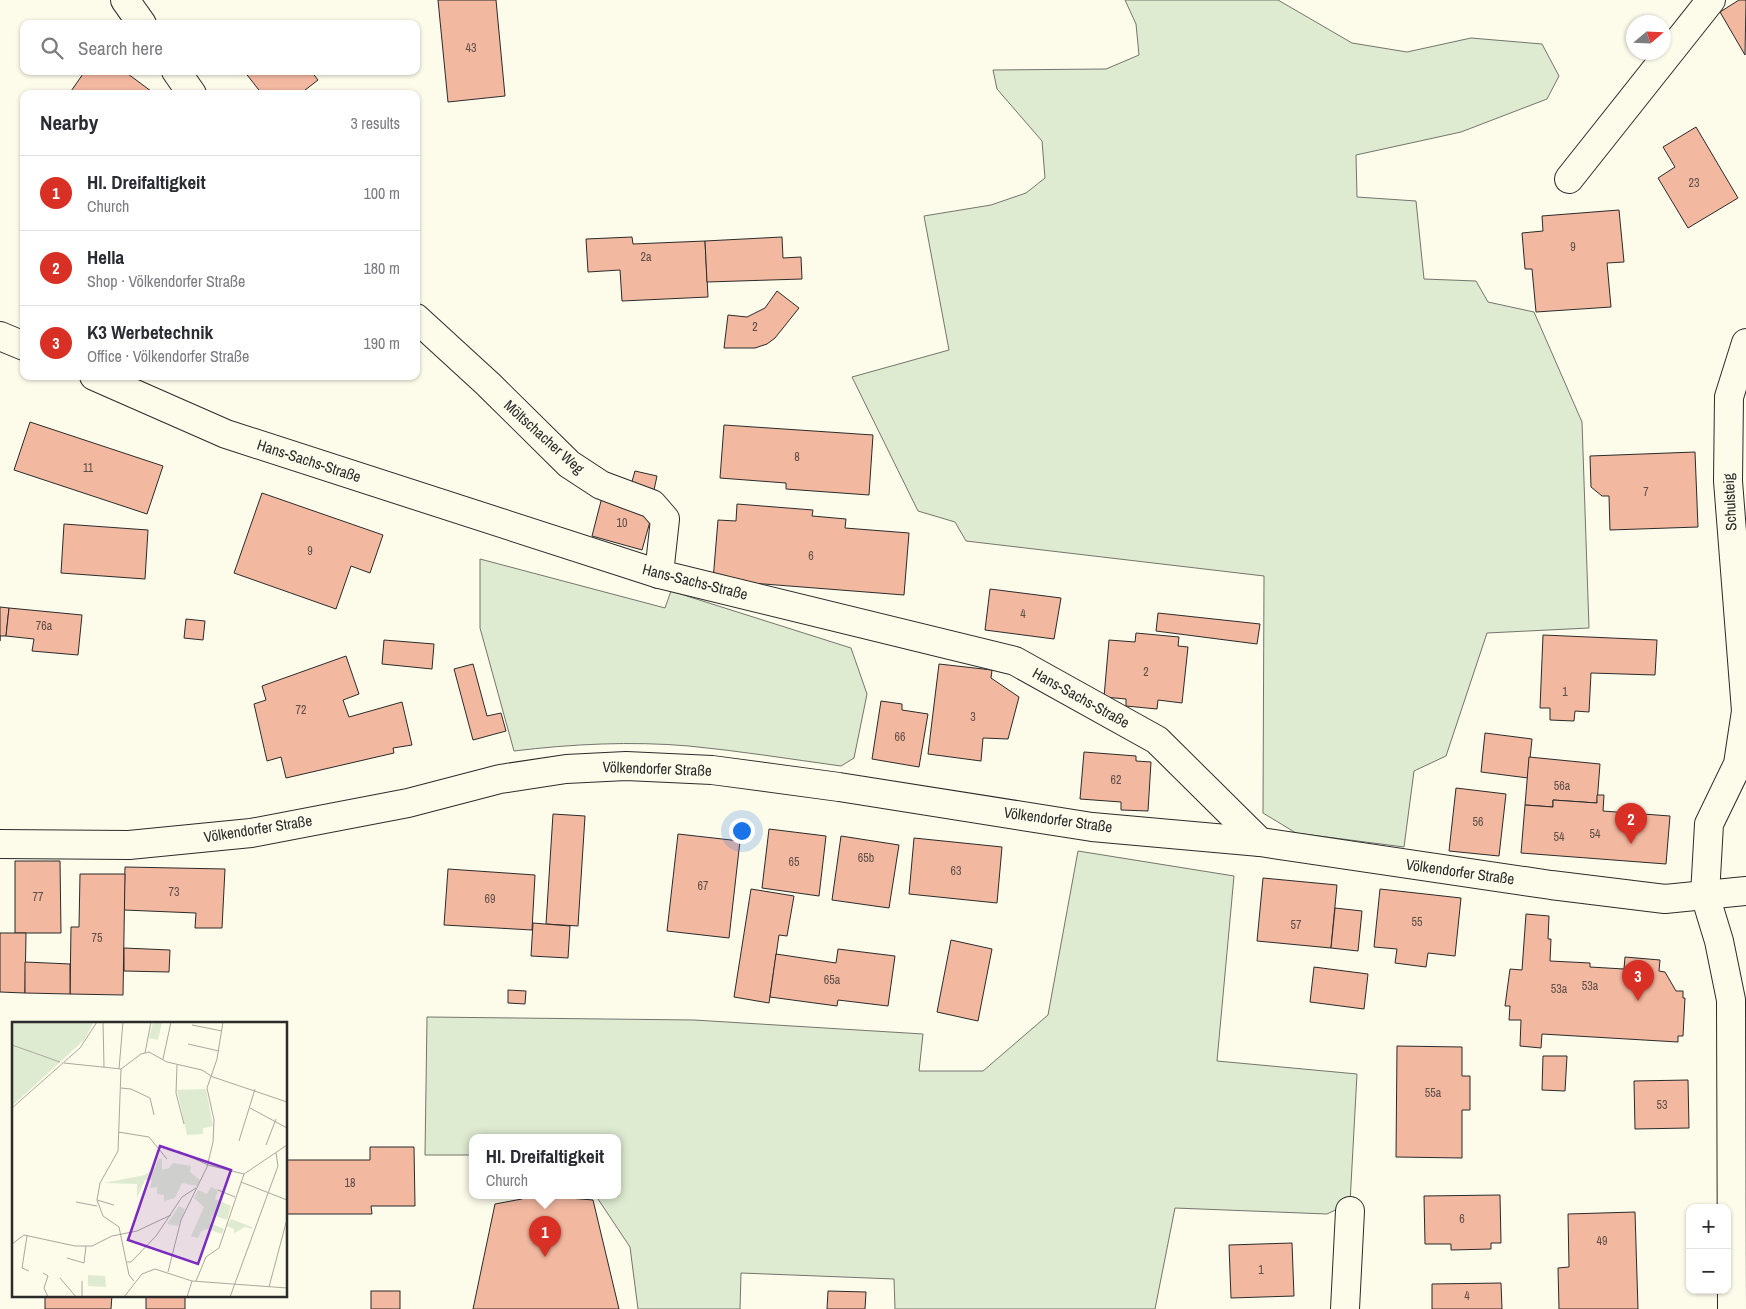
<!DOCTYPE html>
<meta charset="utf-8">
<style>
body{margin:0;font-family:"Archivo Narrow",sans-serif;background:#f2f2f3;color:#2b2b33}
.controls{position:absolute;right:15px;bottom:15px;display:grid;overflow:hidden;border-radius:10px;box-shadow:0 1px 4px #0004}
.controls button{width:45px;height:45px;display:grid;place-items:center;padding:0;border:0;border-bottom:1px solid #e1e1e2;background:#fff;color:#2b2b33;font:25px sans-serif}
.compass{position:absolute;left:1626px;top:15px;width:45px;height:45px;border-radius:50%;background:#fff;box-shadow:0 1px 4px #0004;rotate:71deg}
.you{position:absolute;left:741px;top:830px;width:18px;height:18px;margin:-12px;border:4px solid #fff;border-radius:50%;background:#1a73e8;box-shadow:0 0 0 8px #1a73e833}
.badge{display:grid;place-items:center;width:32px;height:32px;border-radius:50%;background:#d93025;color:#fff;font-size:16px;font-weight:700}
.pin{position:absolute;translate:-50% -41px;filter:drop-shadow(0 1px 2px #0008)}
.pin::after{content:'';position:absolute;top:26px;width:18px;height:15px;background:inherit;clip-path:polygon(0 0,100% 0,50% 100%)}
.popup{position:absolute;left:469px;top:1134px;width:152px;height:65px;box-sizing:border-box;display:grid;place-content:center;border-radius:10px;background:#fff;filter:drop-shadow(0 1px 4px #0005);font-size:16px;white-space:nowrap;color:#7c7c81}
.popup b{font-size:19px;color:#2b2b33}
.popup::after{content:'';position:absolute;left:50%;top:100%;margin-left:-10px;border:10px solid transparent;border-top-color:#fff}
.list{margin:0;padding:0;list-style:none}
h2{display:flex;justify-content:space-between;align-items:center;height:65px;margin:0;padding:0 20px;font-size:21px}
h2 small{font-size:16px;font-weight:400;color:#7c7c81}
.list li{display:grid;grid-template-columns:32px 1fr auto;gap:15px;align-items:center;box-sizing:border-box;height:75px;padding:0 20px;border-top:1px solid #e1e1e2}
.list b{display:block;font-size:19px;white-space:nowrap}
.list p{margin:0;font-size:16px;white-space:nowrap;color:#7c7c81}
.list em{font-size:16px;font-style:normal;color:#7c7c81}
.icon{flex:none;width:28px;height:28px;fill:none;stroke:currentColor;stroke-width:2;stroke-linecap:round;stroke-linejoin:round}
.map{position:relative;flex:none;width:1746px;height:1309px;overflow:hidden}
.search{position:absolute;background:#fff;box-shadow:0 1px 4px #0004;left:20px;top:20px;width:400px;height:55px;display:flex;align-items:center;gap:12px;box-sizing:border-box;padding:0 18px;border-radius:10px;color:#7c7c81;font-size:19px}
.panel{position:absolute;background:#fff;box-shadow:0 1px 4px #0004;left:20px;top:90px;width:400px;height:290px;border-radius:10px}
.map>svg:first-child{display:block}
.green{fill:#deebd1;stroke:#74746e}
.building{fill:#f2b8a0;stroke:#2b2b2b}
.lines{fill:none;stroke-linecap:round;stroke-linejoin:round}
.minor-casing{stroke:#2b2b2b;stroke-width:30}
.minor{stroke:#fdfbea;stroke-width:28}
.labels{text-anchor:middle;stroke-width:4;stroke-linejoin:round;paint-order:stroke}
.number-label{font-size:12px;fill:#5d4e48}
.street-label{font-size:15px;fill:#2b2b2b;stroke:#fdfbea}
.inset-road{fill:none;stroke:#a9a89e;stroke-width:1}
.view{fill:#7b2cbf;fill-opacity:0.15;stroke:#7b2cbf;stroke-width:2.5}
.inset-edge{fill:none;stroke:#2b2b2b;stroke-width:2.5}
</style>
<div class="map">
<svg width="1746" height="1309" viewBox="0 0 1746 1309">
<rect width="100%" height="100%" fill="#fdfbea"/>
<g class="green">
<path d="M1125,0H1278L1352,43L1407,52L1471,38L1542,44L1559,76L1547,99L1461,132L1356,155L1357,197L1416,201L1424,279L1476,281L1488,302L1534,312L1582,422L1589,628L1487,633L1446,756L1414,771L1404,847L1296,833L1263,813L1264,576L966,541L955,522L918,511L852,377L949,350L924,216L991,205L1026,193L1045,178L1042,141L997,89L993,70L1106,69L1139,55L1136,24Z"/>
<path d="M480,559L665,608L671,591L851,648L867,694L854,758L841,766C790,759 740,751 689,746C631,741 572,744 514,751L480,628Z"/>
<path d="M1078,851L1234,876L1217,1061L1357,1074L1350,1203L1327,1214L1175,1208L1155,1309H895L894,1279L741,1273L740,1309H638L630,1247L596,1196H618V1138H472V1155H425L427,1017L694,1020L923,1034L919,1071H983L1048,1015Z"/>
</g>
<g class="building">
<path d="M438,0H496L505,96L448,102Z"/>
<path d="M1739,0H1746L1745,55L1720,12Z"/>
<path d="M85,71H124L155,94H69Z"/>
<path d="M244,71H311L318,80L300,94H262Z"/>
<path d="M1696,127L1738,198L1688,228L1658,178L1675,167L1663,147Z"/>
<path d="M1619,210L1624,262L1607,263L1611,307L1536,312L1532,269H1525L1522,233L1543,231L1542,216Z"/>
<path d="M632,237L633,244L705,241L708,297L622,301L620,270L588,272L586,239Z"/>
<path d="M782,237L783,258L801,257L802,279L707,282L705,241Z"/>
<path d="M777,291L799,308L775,338L767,344L755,348H724L728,315L747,317L765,308Z"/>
<path d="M30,422L163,466L147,514L14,470Z"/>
<path d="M724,425L873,435L869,495L786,489V483L720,478Z"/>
<path d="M1695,452L1698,527L1610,530L1609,496H1602L1591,487L1590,456Z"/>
<path d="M635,471L657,476L654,490L631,485Z"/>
<path d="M262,493L383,535L370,573L351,566L336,609L234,573Z"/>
<path d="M602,497L653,511L642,550L592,536Z"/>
<path d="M737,504L813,510L812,516L846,519L845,528L909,533L904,595L713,580L718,520L736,521Z"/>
<path d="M64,524L148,530L145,579L61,573Z"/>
<path d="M990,589L1061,598L1054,639L985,630Z"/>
<path d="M0,607L9,608L6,636H0V641Z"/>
<path d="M9,608L82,615L78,655L32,651L34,639L6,636Z"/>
<path d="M1158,613L1260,624L1257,644L1156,631Z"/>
<path d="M186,619L205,621L203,640L184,638Z"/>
<path d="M1136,633L1179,637L1178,646L1188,647L1182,703L1158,700L1157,709L1126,706V699L1104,697L1109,640L1135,642Z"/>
<path d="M1543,635L1657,640L1655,675L1591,673L1589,712L1575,711L1574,721L1550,720V708H1540Z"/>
<path d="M384,640L434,644L432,669L382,664Z"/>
<path d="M346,656L359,694L343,700L349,717L402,702L412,745L393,748L394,753L286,778L281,757L267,761L254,704L266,700L262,686Z"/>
<path d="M473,664L487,716L501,713L506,731L473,740L454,669Z"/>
<path d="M939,664L992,670L991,678L1019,697L1008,739L983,738L981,761L928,754Z"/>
<path d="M881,701L902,704V710L928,714L919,767L872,759Z"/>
<path d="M1485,733L1532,739L1528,778L1481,772Z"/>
<path d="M1084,752L1136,756V761L1151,762L1148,811L1121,810V802L1080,799Z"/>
<path d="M1529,757L1600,764L1597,803L1553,800V807L1525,805Z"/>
<path d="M1456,788L1506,794L1499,856L1449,851Z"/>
<path d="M1597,795H1604L1603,811L1670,816L1666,864L1521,853L1525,805L1553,807V800L1597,803Z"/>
<path d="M553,814L585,816L578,926L546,924Z"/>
<path d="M769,829L826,836L819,896L762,888Z"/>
<path d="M678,834L740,841L729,938L667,931Z"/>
<path d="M841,836L899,845L889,908L832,900Z"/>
<path d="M914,838L1002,847L997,903L909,894Z"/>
<path d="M15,861H60L61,933H15Z"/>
<path d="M125,867L225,869L222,928H195L196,913L124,910Z"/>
<path d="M448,869L535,875L532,930L444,925Z"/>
<path d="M80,874H125L123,995L70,994L71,927H79Z"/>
<path d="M1263,878L1337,885L1331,948L1257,941Z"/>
<path d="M751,889L794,896L787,936L779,935L769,1003L734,997Z"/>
<path d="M1380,889L1461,898L1455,956L1428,953L1426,967L1395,963L1397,949L1374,947Z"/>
<path d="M1335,908L1362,911L1358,951L1331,948Z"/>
<path d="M1526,914L1549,916L1548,939H1551L1550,961L1590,963V967L1624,969L1625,957L1660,960L1659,971L1665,972L1676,991H1683V998H1685L1683,1036H1678V1042L1542,1034L1541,1048L1520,1046L1521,1020H1509L1510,1006H1505L1510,969L1522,970Z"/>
<path d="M533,923L570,926L568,958L531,956Z"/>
<path d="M0,933H26L25,993L0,992Z"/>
<path d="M951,940L992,949L978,1021L937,1012Z"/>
<path d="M124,948L170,950L169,972L124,971Z"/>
<path d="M838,949L895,956L888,1006L838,1000L837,1006L770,997L776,954L836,963Z"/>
<path d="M25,962L70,964V994L25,993Z"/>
<path d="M1314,967L1368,974L1364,1009L1310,1002Z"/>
<path d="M508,990L526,991L525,1004L508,1003Z"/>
<path d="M1397,1046L1462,1047V1076H1470V1110H1462V1158L1396,1157Z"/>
<path d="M1543,1056H1567L1565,1091L1542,1090Z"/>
<path d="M1688,1080L1689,1128L1635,1129L1634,1081Z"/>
<path d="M370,1147H414L415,1206H371L372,1214H286V1160H370Z"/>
<path d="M1500,1195L1501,1243H1491V1249L1451,1250V1244H1425L1424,1196Z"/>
<path d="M524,1196H567L569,1198L593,1200L619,1309H473L495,1204L522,1199Z"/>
<path d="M1635,1212L1638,1309H1559L1558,1268L1569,1267L1568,1214Z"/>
<path d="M1292,1243L1294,1296L1231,1298L1229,1245Z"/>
<path d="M1501,1283L1502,1309H1432V1284Z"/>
<rect x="371" y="1291" width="29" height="18"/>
<path d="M828,1291L866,1292L865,1309H827Z"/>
<path d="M45,1295H112L111,1309H45Z"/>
<path d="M146,1295L185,1296V1309H146Z"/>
</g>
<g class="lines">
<g class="minor-casing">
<g id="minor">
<path d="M125,0L142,24"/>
<path d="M176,71L192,94"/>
<path d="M1569,179L1711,0"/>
<path d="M416,318L488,384L569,464L601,485L652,504L665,519L659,574"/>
<path d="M0,336L24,346"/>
<path d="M94,376L226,434L659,574L1015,661L1157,740L1260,842"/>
<path d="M0,844L129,845L251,833L408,803L500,779L566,769L626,766L712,770L839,787L1092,827L1260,842L1551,885L1665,899L1746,891"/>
<path d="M1345,1309L1350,1211"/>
<path d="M1732,1309L1731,1000L1719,941L1705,895L1709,824L1738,764L1746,711L1728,481L1729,397L1746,343"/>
</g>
</g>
<use href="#minor" class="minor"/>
</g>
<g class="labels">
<g class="number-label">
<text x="471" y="52">43</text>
<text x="1694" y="187">23</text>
<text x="1573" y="251">9</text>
<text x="646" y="261">2a</text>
<text x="755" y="331">2</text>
<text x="797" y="461">8</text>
<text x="88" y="472">11</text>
<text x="1646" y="496">7</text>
<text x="622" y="527">10</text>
<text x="310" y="555">9</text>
<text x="811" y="560">6</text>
<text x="1023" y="618">4</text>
<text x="44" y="630">76a</text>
<text x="1146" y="676">2</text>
<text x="1565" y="696">1</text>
<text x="301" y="714">72</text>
<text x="973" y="721">3</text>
<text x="900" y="741">66</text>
<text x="1116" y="784">62</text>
<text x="1562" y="790">56a</text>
<text x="1478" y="826">56</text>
<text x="1595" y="838">54</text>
<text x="1559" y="841">54</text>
<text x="866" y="862">65b</text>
<text x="794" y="866">65</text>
<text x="956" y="875">63</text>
<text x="703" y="890">67</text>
<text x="174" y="896">73</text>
<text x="38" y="901">77</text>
<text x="490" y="903">69</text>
<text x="1417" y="926">55</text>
<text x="1296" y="929">57</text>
<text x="97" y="942">75</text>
<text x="832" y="984">65a</text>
<text x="1590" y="990">53a</text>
<text x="1559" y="993">53a</text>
<text x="1433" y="1097">55a</text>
<text x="1662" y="1109">53</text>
<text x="350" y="1187">18</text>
<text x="1462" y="1223">6</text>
<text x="1602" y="1245">49</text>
<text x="1261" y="1274">1</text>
<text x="1467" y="1300">4</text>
</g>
<g class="street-label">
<text transform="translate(544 437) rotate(42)" y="5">Möltschacher Weg</text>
<text transform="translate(309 461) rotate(18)" y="5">Hans-Sachs-Straße</text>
<text transform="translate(1730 502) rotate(-93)" y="5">Schulsteig</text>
<text transform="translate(695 582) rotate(14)" y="5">Hans-Sachs-Straße</text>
<text transform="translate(1081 698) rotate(29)" y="5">Hans-Sachs-Straße</text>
<text transform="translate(657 769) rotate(2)" y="5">Völkendorfer Straße</text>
<text transform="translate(1058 820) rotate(8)" y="5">Völkendorfer Straße</text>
<text transform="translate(258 829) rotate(-9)" y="5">Völkendorfer Straße</text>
<text transform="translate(1460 872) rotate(8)" y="5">Völkendorfer Straße</text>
</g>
</g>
<g transform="translate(12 1022)">
<rect width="275" height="275" fill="#fdfbea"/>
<path d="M0,0H82L72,18L0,84ZM141,0H150L146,18L137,16ZM194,67L201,104L191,106V112L175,113L165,68ZM147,136L150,137V148L157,146L161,141L179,144L178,150L188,158L185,164L170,161L163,176L152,179V173L145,172V165L138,166L140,158H133L125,176V162L92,161L133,153L143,146ZM199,165L206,168L203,177L219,184L215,198L201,193L198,201L212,207L210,212L195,207L189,209L186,216L179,214L192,185L182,176L186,168L195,172ZM167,184L173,187L166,204L155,202ZM219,197L240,205V207L233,205L222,211V207L215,204ZM76,253L93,254L94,265L76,264Z" fill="#deebd1"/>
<path class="inset-road" d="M91,0L92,45M180,3L210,9M176,22L207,29M0,23L48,40M133,31L139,0M151,37L159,0M52,41L109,47M165,43L164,71L172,102M107,47L111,0M109,47L106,129L88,161L85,178L91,194L107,205L117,253L122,259M109,47L129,32L137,30L155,40L190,48L201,55L275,80M109,66L119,67L138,76L142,93M0,86L68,26L85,0M238,86L275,106M106,110L137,115L155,137M227,119L243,67M254,123L264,97M166,129L196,143L232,152L275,123M229,160L275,178M206,168L223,175M85,178L102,183M64,180L85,184M15,214L10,246L17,249M0,222L12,213L63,224H80L100,214L125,209L159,193M55,236L72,241L74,224M115,240H119L144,214L170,175L184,166M156,250L169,198L195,145L201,120L202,98L195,66L205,37L211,0M31,251L36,254L32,266L36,275M48,256L64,275M70,259V275M184,259L194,235L207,226L232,152M257,265L275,197M112,275L130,252L143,247L180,259L275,266M175,275L180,259M218,275L266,144L264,131"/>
<path class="view" d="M148,124L219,148L186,242L116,218Z"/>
<rect width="275" height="275" class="inset-edge"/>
</g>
</svg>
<div class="controls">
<button>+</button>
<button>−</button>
</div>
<svg class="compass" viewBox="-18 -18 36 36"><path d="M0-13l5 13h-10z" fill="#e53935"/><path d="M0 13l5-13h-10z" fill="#7c7c81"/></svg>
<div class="you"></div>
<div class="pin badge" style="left:545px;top:1257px">1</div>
<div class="popup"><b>Hl. Dreifaltigkeit</b>Church</div>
<div class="pin badge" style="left:1631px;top:844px">2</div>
<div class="pin badge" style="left:1638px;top:1001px">3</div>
<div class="search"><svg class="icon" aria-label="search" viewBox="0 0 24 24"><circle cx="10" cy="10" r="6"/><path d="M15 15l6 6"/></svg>Search here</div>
<section class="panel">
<h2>Nearby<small>3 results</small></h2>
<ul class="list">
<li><span class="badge">1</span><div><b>Hl. Dreifaltigkeit</b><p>Church</p></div><em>100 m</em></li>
<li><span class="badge">2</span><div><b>Hella</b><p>Shop · Völkendorfer Straße</p></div><em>180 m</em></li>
<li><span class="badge">3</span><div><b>K3 Werbetechnik</b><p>Office · Völkendorfer Straße</p></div><em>190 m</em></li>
</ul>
</section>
</div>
